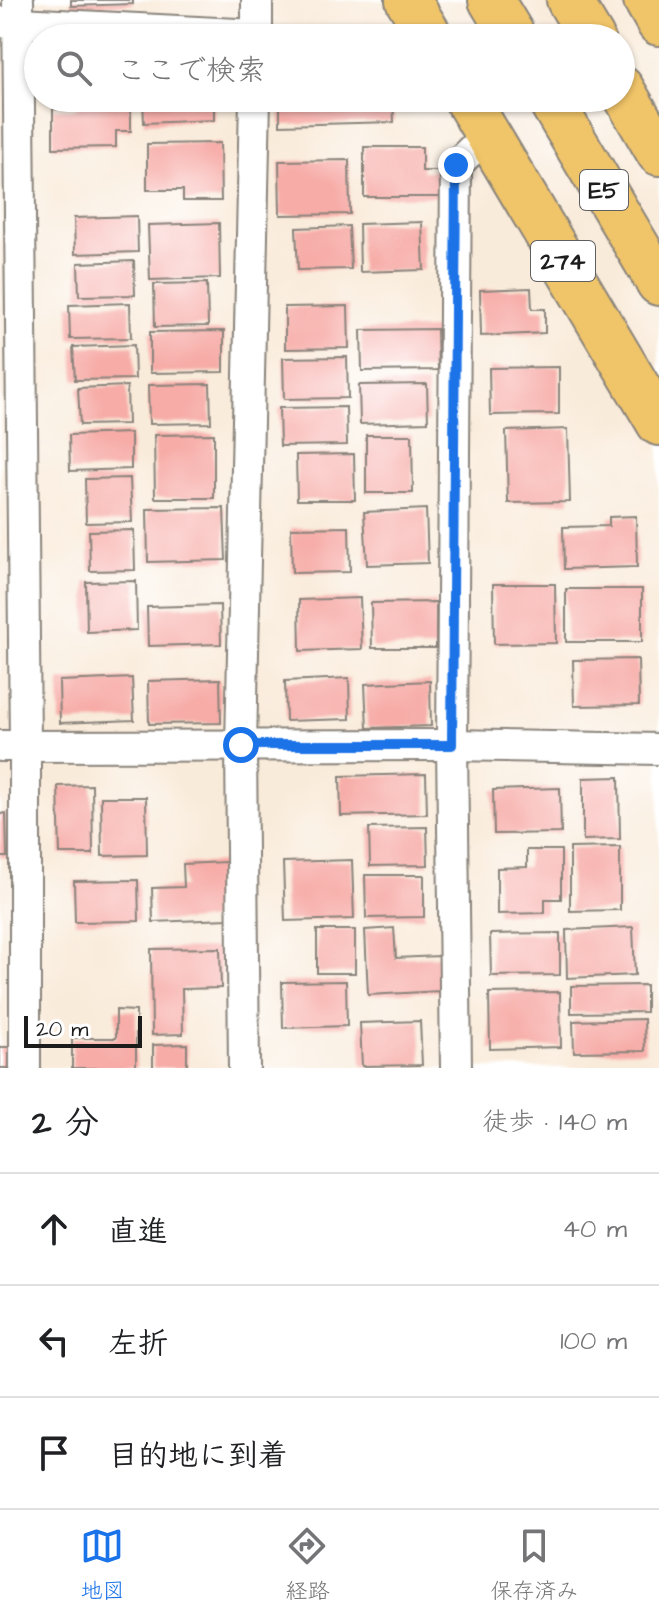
<!DOCTYPE html>
<html lang="ja">
<meta charset="utf-8">
<style>
body{margin:0;font-family:"Architects Daughter","Klee One",sans-serif;background:#f2f2f2;color:#202124}
.scale{position:absolute;left:24px;bottom:20px;width:118px;box-sizing:border-box;padding-left:8px;border:4px solid #1c1c1c;border-top:0;font-size:22px;line-height:28px;white-space:nowrap;color:#1c1c1c;-webkit-text-stroke:6px #fff;paint-order:stroke}
.stop{position:absolute;width:24px;height:24px;margin:-18px;border:6px solid #1a73e8;border-radius:50%;background:#fff}
.stop.end{background:#1a73e8;border-color:#fff;box-shadow:0 2px 8px #0008}
.list{margin:0;padding:0;list-style:none}
h2{display:flex;justify-content:space-between;align-items:center;height:104px;margin:0;padding:0 32px;font-size:34px}
h2 small{font-size:26px;font-weight:400;color:#757577}
.list li{display:grid;grid-template-columns:52px 1fr auto;gap:24px;align-items:center;box-sizing:border-box;height:112px;padding:0 32px;border-top:2px solid #e0e0e0}
.list b{display:block;font-size:30px;white-space:nowrap}
.list em{font-size:26px;font-style:normal;color:#757577}
.icon{flex:none;width:44px;height:44px;fill:none;stroke:currentColor;stroke-width:2;stroke-linecap:round;stroke-linejoin:round}
.map{position:relative;flex:none;width:659px;height:1068px;overflow:hidden}
.search{position:absolute;background:#fff;box-shadow:0 2px 6px #0004;left:24px;right:24px;top:24px;height:88px;display:flex;align-items:center;gap:20px;box-sizing:border-box;padding:0 28px;border-radius:44px;color:#757577;font-size:30px}
.sheet{height:440px;background:#fff}
nav{display:flex;justify-content:space-around;align-items:center;box-sizing:border-box;height:112px;border-top:2px solid #e0e0e0;background:#fff;font-size:22px;color:#757577}
nav a{display:grid;justify-items:center;gap:4px}
nav .on{color:#1a73e8}
.map>svg:first-child{display:block}
.building{fill:#f7aca7}
.lines{fill:none;stroke-linecap:round;stroke-linejoin:round}
.minor-casing{stroke:#8a847b;stroke-width:34}
.trunk-casing{stroke:#8a847b;stroke-width:48}
.motorway-casing{stroke:#8a847b;stroke-width:48}
.minor{stroke:#fff;stroke-width:30}
.trunk{stroke:#f0c469;stroke-width:44}
.motorway{stroke:#f0c469;stroke-width:44}
.route{stroke:#1a73e8;stroke-width:10}
.labels{text-anchor:middle;stroke-width:8;stroke-linejoin:round;paint-order:stroke}
.shield{fill:#fff;stroke:#606060;stroke-width:2}
.shield-label{font-size:24px;font-weight:bold;fill:#1c1c1c}
</style>
<div class="map">
<svg width="659" height="1068" viewBox="0 0 659 1068">
<rect width="100%" height="100%" fill="#fff"/>
<filter id="ink" filterUnits="userSpaceOnUse"><feTurbulence type="fractalNoise" baseFrequency=".0125" numOctaves="2"/><feDisplacementMap in="SourceGraphic" scale="16" xChannelSelector="R" yChannelSelector="G"/><feConvolveMatrix kernelMatrix="1 2 1 2 8 2 1 2 1" color-interpolation-filters="sRGB"/></filter>
<filter id="wash" filterUnits="userSpaceOnUse"><feTurbulence type="fractalNoise" baseFrequency=".006" numOctaves="4" result="noise"/><feDisplacementMap in="SourceGraphic" scale="32" xChannelSelector="R" yChannelSelector="G"/><feGaussianBlur stdDeviation="1.8" result="paint"/><feColorMatrix in="noise" values="0 0 0 0 0 0 0 0 0 0 0 0 0 0 0 0 0 1.4 0 .05"/><feComposite in="paint" operator="in"/></filter>
<g filter="url(#wash)">
<rect width="100%" height="100%" fill="#f9ebda"/>
<g id="blocks">
<g class="building">
<path d="M71,0H133V4L71,6Z"/>
<path d="M77,98H131V131H116V147L53,148V109H77Z"/>
<path d="M143,98H214V120L144,123Z"/>
<path d="M280,98H393L394,122L280,125Z"/>
<path d="M220,143L221,201H183V190H147V144Z"/>
<path d="M364,147H422V171H445V197H364Z"/>
<path d="M349,160L350,214L280,215L279,161Z"/>
<path d="M137,216L138,252L75,254L74,218Z"/>
<path d="M422,222L424,270L360,272L359,224Z"/>
<path d="M219,223L220,278L150,280L148,225Z"/>
<path d="M349,226L351,269L298,270L296,228Z"/>
<path d="M134,261L135,295L79,296L78,263Z"/>
<path d="M207,283L208,326L155,327L154,284Z"/>
<path d="M531,288L532,309H545V333L481,336L480,290Z"/>
<path d="M130,303L131,338L70,339L69,305Z"/>
<path d="M348,306L349,348L285,349V307Z"/>
<path d="M437,329L438,370L362,371L361,330Z"/>
<path d="M224,331V372L150,373V332Z"/>
<path d="M134,345L135,379L75,380L73,347Z"/>
<path d="M347,357L348,398L284,399L283,358Z"/>
<path d="M559,367V414L490,415L489,368Z"/>
<path d="M210,384L211,423L149,424L148,385Z"/>
<path d="M427,384L428,422L360,424L359,385Z"/>
<path d="M127,386L128,424L80,425L78,388Z"/>
<path d="M346,407L347,445L280,446L279,408Z"/>
<path d="M568,429L570,502L508,503L506,431Z"/>
<path d="M131,433V469L70,471L69,435Z"/>
<path d="M214,434V498H155L154,435Z"/>
<path d="M366,435H412L413,493H366Z"/>
<path d="M354,454L355,500H297L296,455Z"/>
<path d="M130,478L132,522L86,523L85,479Z"/>
<path d="M224,508L226,560L148,562L147,509Z"/>
<path d="M426,509L428,563L367,565L364,512Z"/>
<path d="M636,516L637,567L564,569L563,527L609,526V517Z"/>
<path d="M349,527L350,572L292,573L291,528Z"/>
<path d="M134,530L135,570L90,571L89,531Z"/>
<path d="M136,581L137,630L87,632L86,582Z"/>
<path d="M493,584H555L556,643L494,644Z"/>
<rect x="566" y="589" width="76" height="53"/>
<path d="M360,598L362,649L300,651L299,600Z"/>
<path d="M436,602V648H372L371,603Z"/>
<path d="M220,605L221,644L148,646L147,607Z"/>
<path d="M638,659L639,705L574,706L573,660Z"/>
<path d="M132,678L134,720L60,723L59,681Z"/>
<path d="M349,678L350,719L286,721L285,681Z"/>
<path d="M220,679L221,723L149,724L148,681Z"/>
<path d="M430,681L431,726L367,728L365,684Z"/>
<path d="M426,774L427,814L341,816L340,776Z"/>
<path d="M619,777L620,839L583,840V778Z"/>
<path d="M92,785L93,854H60L58,786Z"/>
<path d="M560,788L561,833L494,834L493,790Z"/>
<path d="M101,797H146L147,855L102,856Z"/>
<path d="M6,813L7,857H0V814Z"/>
<path d="M427,827L428,865L370,866L369,828Z"/>
<path d="M620,847V910L570,911V848Z"/>
<path d="M527,850H561V899H545V913L497,914V868L527,867Z"/>
<path d="M352,860L354,919L285,921L283,862Z"/>
<path d="M226,862L228,919L153,922L152,888L184,887L183,864Z"/>
<path d="M365,875H424V917L366,918Z"/>
<path d="M138,880L139,921L75,922L74,881Z"/>
<path d="M633,927L635,975L567,978L566,930Z"/>
<path d="M394,928L396,958L439,956L441,991L368,995L365,930Z"/>
<rect x="317" y="930" width="38" height="43"/>
<path d="M560,933V975L491,976L490,934Z"/>
<path d="M220,948L221,988L182,989L183,1034L152,1035L151,949Z"/>
<path d="M346,981L347,1026L283,1028L282,982Z"/>
<path d="M646,985V1012L571,1013V986Z"/>
<path d="M560,992L561,1047L490,1049L489,993Z"/>
<path d="M116,1010L136,1011V1068H72V1038H116Z"/>
<path d="M644,1019L645,1051L574,1052L573,1021Z"/>
<path d="M420,1021L422,1065L362,1066L360,1023Z"/>
<path d="M187,1044V1068H153V1045Z"/>
<path d="M0,1047H10L11,1068H0Z"/>
</g>
</g>
</g>
<g filter="url(#ink)">
<use href="#blocks" fill-opacity="0" stroke="#8a847b" stroke-width="2"/>
<g class="lines">
<g class="minor-casing">
<g id="minor">
<path d="M18,0L25,746V1068"/>
<path d="M0,22L257,35"/>
<path d="M257,38V0"/>
<path d="M0,746L452,745L659,749"/>
<path d="M244,1068L241,745L255,98"/>
<path d="M456,1068L452,745L456,165L488,134"/>
</g>
</g>
<g class="trunk-casing">
<g id="trunk">
<path d="M408,0L431,38"/>
<path d="M646,0L659,23"/>
<path d="M466,98L659,423"/>
</g>
</g>
<g class="motorway-casing">
<g id="motorway">
<path d="M491,0L514,38"/>
<path d="M569,0L592,38"/>
<path d="M621,88L659,153"/>
<path d="M549,98L659,283"/>
</g>
</g>
<use href="#minor" class="minor"/>
<use href="#trunk" class="trunk"/>
<use href="#motorway" class="motorway"/>
</g>
</g>
<g class="lines" filter="url(#ink)">
<path class="route" d="M241,745H452L456,165"/>
</g>
<g class="labels">
<g class="shield">
<rect x="580" y="170" width="48" height="40" rx="6"/>
<rect x="531" y="241" width="64" height="40" rx="6"/>
</g>
<g class="shield-label">
<text x="604" y="198">E5</text>
<text x="563" y="269">274</text>
</g>
</g>
</svg>
<div class="scale">20 m</div>
<div class="stop" style="left:241px;top:745px"></div>
<div class="stop end" style="left:456px;top:165px"></div>
<div class="search"><svg class="icon" aria-label="search" viewBox="0 0 24 24"><circle cx="10" cy="10" r="6"/><path d="M15 15l6 6"/></svg>ここで検索</div>
</div>
<section class="sheet">
<h2>2 分<small>徒歩 · 140 m</small></h2>
<ul class="list">
<li><svg class="icon" aria-label="ahead" viewBox="0 0 24 24"><path d="M12 20V5M6 11l6-6 6 6"/></svg><div><b>直進</b></div><em>40 m</em></li>
<li><svg class="icon" aria-label="left" viewBox="0 0 24 24"><path d="M17 20v-9H6M10 6l-5 5 5 5"/></svg><div><b>左折</b></div><em>100 m</em></li>
<li><svg class="icon" aria-label="arrive" viewBox="0 0 24 24"><path d="M6 21V4h12l-3 4 3 4H6"/></svg><div><b>目的地に到着</b></div></li>
</ul>
</section>
<nav>
<a class="on"><svg class="icon" aria-label="map" viewBox="0 0 24 24"><path d="M3 6l6-2 6 2 6-2v14l-6 2-6-2-6 2zM9 4v14M15 6v14"/></svg>地図</a>
<a><svg class="icon" aria-label="directions" viewBox="0 0 24 24"><path d="M12 3l9 9-9 9-9-9zM9 14v-3h6M13 9l2 2-2 2"/></svg>経路</a>
<a><svg class="icon" aria-label="saved" viewBox="0 0 24 24"><path d="M7 4h10v16l-5-4-5 4z"/></svg>保存済み</a>
</nav>
